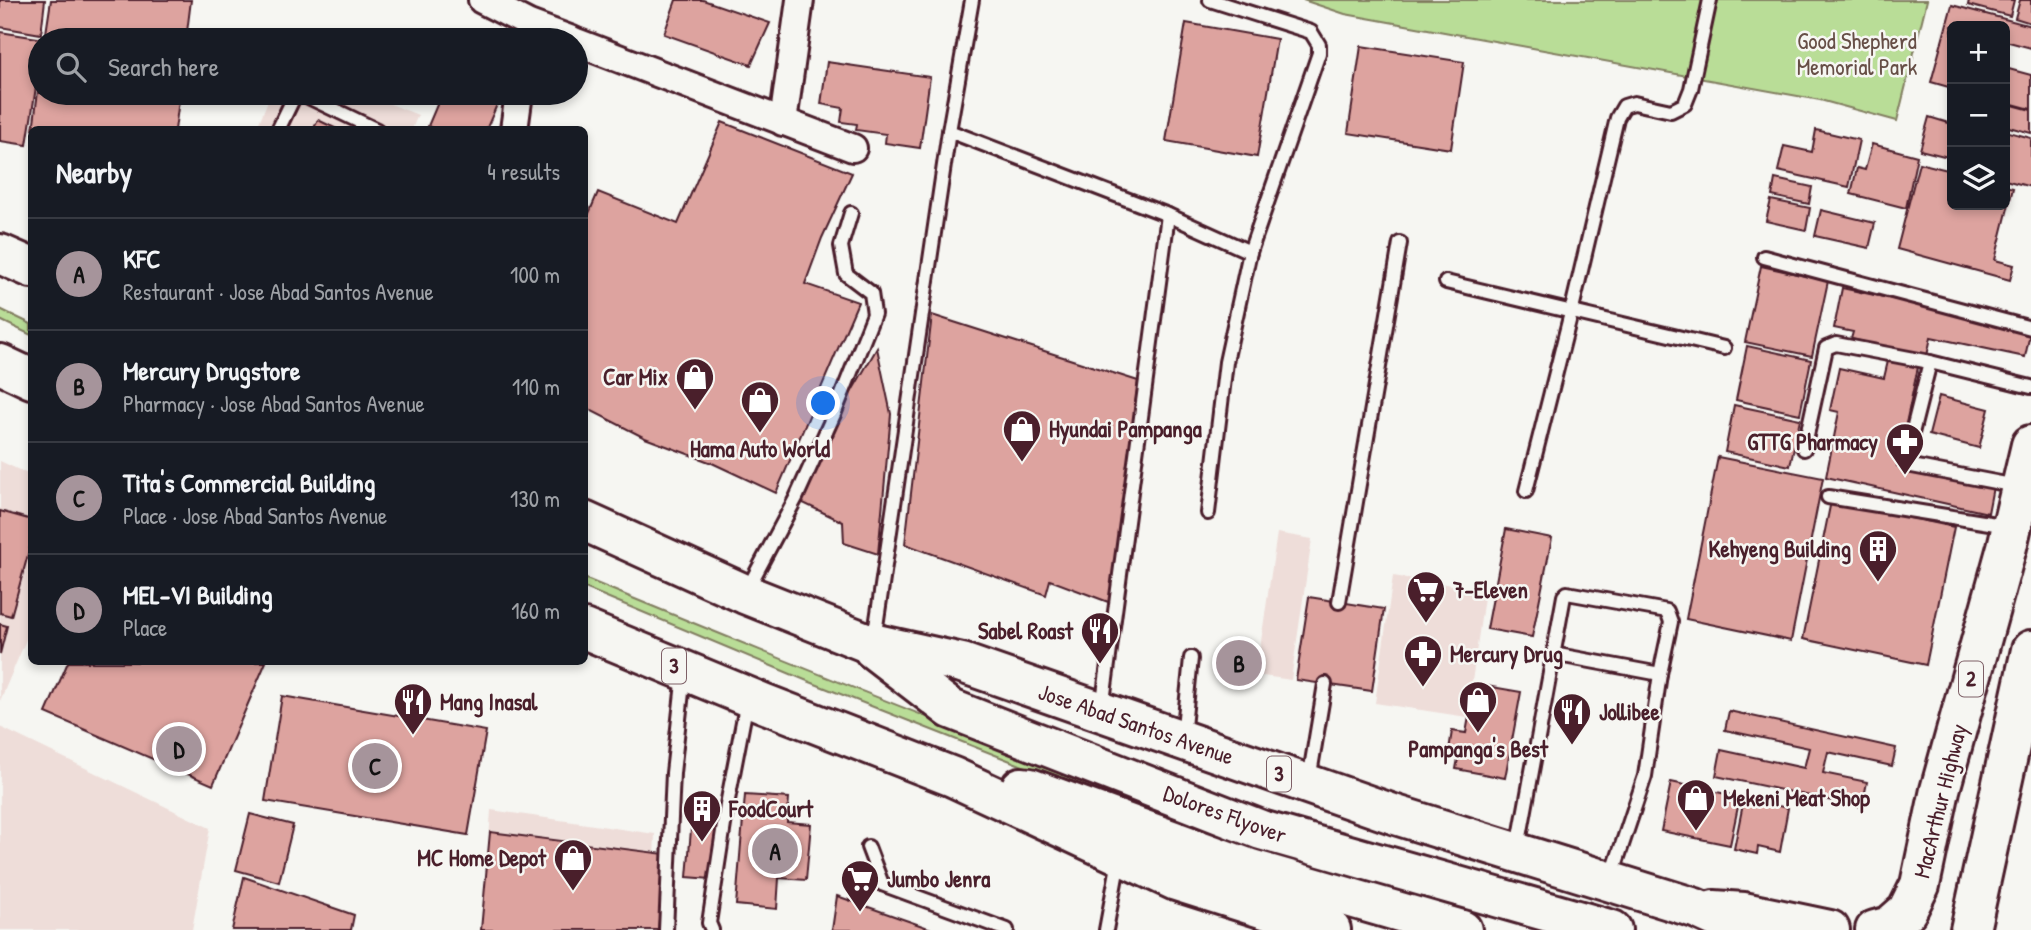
<!DOCTYPE html>
<meta charset="utf-8">
<style>
body{margin:0;font-family:"Patrick Hand",sans-serif;background:#20242c;color:#f1f3f6}
.controls{position:absolute;right:21px;top:21px;display:grid;overflow:hidden;border-radius:10px;box-shadow:0 4px 10px #0003}
.controls button{width:63px;height:63px;display:grid;place-items:center;padding:0;border:0;border-bottom:2px solid #363941;background:#171b24;color:#f1f3f6;font:35px sans-serif}
.you{position:absolute;left:824px;top:404px;width:24px;height:24px;margin:-18px;border:5px solid #fff;border-radius:50%;background:#1a73e8;box-shadow:0 0 0 10px #1a73e833}
.badge{display:grid;place-items:center;width:46px;height:46px;border-radius:50%;background:#a6949b;color:#111;font-size:23px;font-weight:700}
.pin{position:absolute;translate:-50% -50%;border:4px solid #fff;box-shadow:0 2px 7px #0006}
.list{margin:0;padding:0;list-style:none}
h2{display:flex;justify-content:space-between;align-items:center;height:91px;margin:0;padding:0 28px;font-size:30px}
h2 small{font-size:23px;font-weight:400;color:#9ea1a6}
.list li{display:grid;grid-template-columns:46px 1fr auto;gap:21px;align-items:center;box-sizing:border-box;height:112px;padding:0 28px;border-top:2px solid #363941}
.list b{display:block;font-size:26px;white-space:nowrap}
.list p{margin:0;font-size:23px;white-space:nowrap;color:#9ea1a6}
.list em{font-size:23px;font-style:normal;color:#9ea1a6}
.icon{flex:none;width:38px;height:38px;fill:none;stroke:currentColor;stroke-width:2;stroke-linecap:round;stroke-linejoin:round}
.map{position:relative;flex:none;width:2031px;height:930px;overflow:hidden}
.search{position:absolute;background:#171b24;box-shadow:0 4px 10px #0003;left:28px;top:28px;width:560px;height:77px;display:flex;align-items:center;gap:18px;box-sizing:border-box;padding:0 24px;border-radius:38px;color:#9ea1a6;font-size:26px}
.panel{position:absolute;background:#171b24;box-shadow:0 4px 10px #0003;left:28px;top:126px;width:560px;height:539px;border-radius:10px}
.map>svg:first-child{display:block}
.built{fill:#eeddd9}
.green{fill:#b9dd97;stroke:#827e61;stroke-width:2}
.building{fill:#dda39f;stroke:#4a1f2b;stroke-width:2}
.lines{fill:none;stroke-linecap:round;stroke-linejoin:round}
.lane-casing{stroke:#4a1f2b;stroke-width:18}
.street-casing{stroke:#4a1f2b;stroke-width:32}
.highway-casing{stroke:#4a1f2b;stroke-width:44}
.lane{stroke:#f6f6f2;stroke-width:12}
.street{stroke:#f6f6f2;stroke-width:26}
.highway{stroke:#f6f6f2;stroke-width:38}
.labels{text-anchor:middle;stroke-width:5;stroke-linejoin:round;paint-order:stroke}
.shield{fill:#f6f6f2;stroke:#7e6067;stroke-width:2}
.shield-label{font-size:21px;font-weight:bold;fill:#4a1f2b}
.park-label{font-size:23px;fill:#664e46;stroke:#f6f6f2}
.poi-label{font-size:23px;font-weight:bold;fill:#4a1f2b;stroke:#f6f6f2;text-anchor:start}
.street-label{font-size:23px;fill:#4a1f2b;stroke:#f6f6f2}
</style>
<div class="map">
<svg width="2031" height="930" viewBox="0 0 2031 930">
<rect width="100%" height="100%" fill="#f6f6f2"/>
<filter id="ink" filterUnits="userSpaceOnUse"><feTurbulence type="fractalNoise" baseFrequency=".0143" numOctaves="2"/><feDisplacementMap in="SourceGraphic" scale="14" xChannelSelector="R" yChannelSelector="G"/><feConvolveMatrix kernelMatrix="1 2 1 2 8 2 1 2 1" color-interpolation-filters="sRGB"/></filter>
<g filter="url(#ink)">
<g class="built">
<path d="M271,93H363L418,115L412,129L256,130Z"/>
<path d="M0,461L32,476L31,628L0,701Z"/>
<path d="M1277,533L1312,539L1291,680L1256,675Z"/>
<path d="M1393,576L1485,590L1467,717L1375,703Z"/>
<path d="M0,727L210,828L192,930H0Z"/>
<path d="M491,810L655,834L651,930H483Z"/>
</g>
<g class="green">
<path d="M1303,0H1927L1897,121L1820,100L1345,14Z"/>
<path d="M0,309L31,324V335L0,320Z"/>
<path d="M584,578C806,670 1028,759 1253,841L1046,775L805,680L585,588Z"/>
</g>
<g class="building">
<path d="M0,0H45L41,34L0,27Z"/>
<path d="M51,0H191L186,40H45Z"/>
<path d="M676,0H703L770,23L751,65L664,34Z"/>
<path d="M1969,0H2014L2010,16L1968,5Z"/>
<path d="M2020,0H2031V23L2015,18Z"/>
<path d="M1952,5L2031,26V48L2005,41V26H1952V88L1931,82Z"/>
<path d="M1186,23L1277,39L1257,157L1166,141Z"/>
<path d="M0,32L44,39L40,40V61L27,145L0,141Z"/>
<path d="M1361,46L1464,62L1451,149L1348,133Z"/>
<path d="M827,62L930,77L920,148L885,143L886,134L856,130L857,124L841,122L843,108L821,104Z"/>
<path d="M2005,68L2031,75V109L2005,102Z"/>
<path d="M40,76V93H180L175,130H33Z"/>
<path d="M442,93H502L486,130H436L428,126Z"/>
<path d="M2005,103L2031,110V133L2005,126Z"/>
<path d="M1929,117L1952,124V158L1920,150Z"/>
<path d="M318,120L339,130H313Z"/>
<path d="M722,122L852,173L822,238L805,284L858,302L776,493L712,463L645,438L584,407V225L598,192L678,224Z"/>
<path d="M1816,130L1859,140L1849,187L1778,171L1784,146L1812,152Z"/>
<path d="M2005,131L2031,138V187L2005,180Z"/>
<path d="M1872,144L1917,156L1906,208L1851,194L1857,168L1865,170Z"/>
<path d="M1919,163L1952,171V205H2005V186L2013,188L1995,260L2014,265L2010,280L1897,249Z"/>
<path d="M1775,179L1812,187L1809,204L1772,196Z"/>
<path d="M1771,200L1810,208L1806,230L1766,221Z"/>
<path d="M1821,210L1875,223L1869,248L1815,236Z"/>
<path d="M1761,266L1828,281L1812,356L1745,342Z"/>
<path d="M1842,288L2031,329L2025,357L1931,337L1927,356L1851,339L1853,332L1834,328Z"/>
<path d="M932,315L1138,381L1111,603L1050,580L1046,595L905,544Z"/>
<path d="M1747,346L1811,360L1800,414L1736,400Z"/>
<path d="M877,348L891,414L878,554L844,543L843,522L799,501L838,415Z"/>
<path d="M1888,361L1918,367L1897,466L1993,487L1988,513L1826,477L1839,412L1830,410L1839,368L1884,378Z"/>
<path d="M1939,396L1989,409L1979,448L1929,435Z"/>
<path d="M1734,405L1800,419L1790,466L1725,452Z"/>
<path d="M1718,457L1823,478L1791,641L1686,619Z"/>
<path d="M1831,501L1954,527L1926,665L1803,639Z"/>
<path d="M0,511L32,520V540L11,616L0,613Z"/>
<path d="M1506,529L1552,538L1532,637L1487,629Z"/>
<path d="M1309,597L1384,609L1372,691L1296,680Z"/>
<path d="M0,624L7,626L0,654Z"/>
<path d="M68,662H266L213,785L46,713Z"/>
<path d="M1475,684L1521,692L1505,778L1456,769L1459,753L1449,750L1452,731L1466,733Z"/>
<path d="M282,696L486,731L468,835L265,801Z"/>
<path d="M1729,711L1896,748L1892,766L1828,752L1823,773L1867,782L1862,807L1716,776L1721,750L1804,768L1809,748L1725,730Z"/>
<path d="M1671,782L1740,797L1730,845L1661,831Z"/>
<path d="M745,795L789,798L787,822L811,824L806,880L779,878L777,909L736,905Z"/>
<path d="M1744,799L1788,808L1780,852L1758,847L1757,854L1734,849Z"/>
<path d="M693,806L718,808L711,879L687,877Z"/>
<path d="M250,814L293,825L279,882L236,870Z"/>
<path d="M490,832L665,854L658,930H481Z"/>
<path d="M244,877L354,915L351,930H232Z"/>
<path d="M837,896L934,930H832Z"/>
</g>
<g class="lines">
<g class="lane-casing">
<g id="lane">
<path d="M972,0L949,131L1168,215"/>
<path d="M278,130L294,97L304,95L377,130"/>
<path d="M1764,257L2031,328"/>
<path d="M1446,282L1724,348"/>
<path d="M1804,449L1826,348L1836,344L1930,362"/>
<path d="M2016,486L1912,466L1906,457L1930,362L2031,387"/>
<path d="M1526,491L1571,313L1617,118L1624,106L1634,103L1671,111L1685,104L1691,89L1710,0"/>
<path d="M1828,497L2008,526"/>
<path d="M1208,513L1226,362L1250,252"/>
<path d="M747,590L796,498L835,412L874,314L871,293L846,274L841,246L851,213"/>
<path d="M1339,602L1400,243"/>
<path d="M874,640L949,131"/>
<path d="M1553,654L1660,674L1645,776L1611,878"/>
<path d="M1102,709L1168,215L1250,252L1319,53V45L1311,32L1210,0"/>
<path d="M1183,737L1191,658"/>
<path d="M1309,780L1325,684"/>
<path d="M868,847L882,884L1007,930"/>
<path d="M1518,848L1564,596L1567,593L1667,611L1671,622L1660,674"/>
<path d="M666,930L673,773L684,674"/>
<path d="M712,930L709,923L727,805L747,701"/>
<path d="M1106,930L1119,860"/>
</g>
</g>
<g class="street-casing">
<g id="street">
<path d="M482,0L529,24L572,40"/>
<path d="M576,42L853,148"/>
<path d="M783,122L800,0"/>
<path d="M514,130L519,93"/>
</g>
</g>
<g class="highway-casing">
<g id="highway">
<path d="M0,254L32,268"/>
<path d="M0,364L32,379"/>
<path d="M584,521L745,594L863,641L962,663L1396,815L1695,908L1744,930"/>
<path d="M584,629L763,703L953,777L1176,881L1331,930"/>
<path d="M873,649L951,709L1261,830L1612,930"/>
<path d="M1021,787L1030,788L1251,869L1462,930"/>
<path d="M1714,910L1744,912L1830,930"/>
<path d="M1875,930L1890,926L1907,911L1920,885L1940,790L2007,547L2031,445"/>
<path d="M1970,930L2031,650"/>
</g>
</g>
<use href="#lane" class="lane"/>
<use href="#street" class="street"/>
<use href="#highway" class="highway"/>
</g>
</g>
<defs>
<g id="shop-pin" transform="scale(2.0125)"><path d="M0 17L-7.5 6A9.5 9.5 0 1 1 7.5 6Z" fill="#4a1f2b" stroke="#f6f6f2"/><path d="M-5-2.5h2.3a2.7 3.5 0 0 1 5.4 0H5L5.5 6h-11ZM-1.5-2.5h3a1.5 2.3 0 0 0-3 0Z" fill="#fff"/></g>
<g id="pharmacy-pin" transform="scale(2.0125)"><path d="M0 17L-7.5 6A9.5 9.5 0 1 1 7.5 6Z" fill="#4a1f2b" stroke="#f6f6f2"/><path d="M-2-6h4v4h4v4h-4v4h-4v-4h-4v-4h4Z" fill="#fff"/></g>
<g id="building-pin" transform="scale(2.0125)"><path d="M0 17L-7.5 6A9.5 9.5 0 1 1 7.5 6Z" fill="#4a1f2b" stroke="#f6f6f2"/><path d="M-4-6H4V6H1V3H-1V6H-4ZM-2.5-4.3h1.7v1.8h-1.7ZM.8-4.3h1.7v1.8H.8ZM-2.5-1h1.7V.8h-1.7ZM.8-1h1.7V.8H.8Z" fill="#fff"/></g>
<g id="supermarket-pin" transform="scale(2.0125)"><path d="M0 17L-7.5 6A9.5 9.5 0 1 1 7.5 6Z" fill="#4a1f2b" stroke="#f6f6f2"/><path d="M-6-5.5h2.5l.6 2H6L4.5 2H-2.5L-4.4-4H-6ZM-1.5 3.2a1.3 1.3 0 1 0 .1 0ZM3 3.2a1.3 1.3 0 1 0 .1 0Z" fill="#fff"/></g>
<g id="restaurant-pin" transform="scale(2.0125)"><path d="M0 17L-7.5 6A9.5 9.5 0 1 1 7.5 6Z" fill="#4a1f2b" stroke="#f6f6f2"/><path d="M-5-6h1v4h1v-4h1v4h1v-4h1v5L-1.5 .5V6h-2V.5L-5-1ZM5-6V6H3V1.5H1.5Q1.5-4 5-6Z" fill="#fff"/></g>
</defs>
<g fill-rule="evenodd">
<use href="#shop-pin" x="695" y="377"/>
<use href="#shop-pin" x="760" y="400"/>
<use href="#shop-pin" x="1022" y="429"/>
<use href="#pharmacy-pin" x="1905" y="442"/>
<use href="#building-pin" x="1878" y="549"/>
<use href="#supermarket-pin" x="1426" y="590"/>
<use href="#restaurant-pin" x="1100" y="631"/>
<use href="#pharmacy-pin" x="1423" y="654"/>
<use href="#shop-pin" x="1478" y="700"/>
<use href="#restaurant-pin" x="413" y="702"/>
<use href="#restaurant-pin" x="1572" y="712"/>
<use href="#shop-pin" x="1696" y="798"/>
<use href="#building-pin" x="702" y="809"/>
<use href="#shop-pin" x="573" y="858"/>
<use href="#supermarket-pin" x="860" y="879"/>
</g>
<g class="labels">
<g class="shield">
<rect x="662" y="648.5" width="24" height="35" rx="5"/>
<rect x="1959" y="661.5" width="24" height="35" rx="5"/>
<rect x="1267" y="756.5" width="24" height="35" rx="5"/>
</g>
<g class="shield-label">
<text x="674" y="673">3</text>
<text x="1971" y="686">2</text>
<text x="1279" y="781">3</text>
</g>
<g class="park-label">
<text x="1857" y="49">Good Shepherd<tspan x="1857" dy="26">Memorial Park</tspan></text>
</g>
<g class="poi-label">
<text x="668" y="385" text-anchor="end">Car Mix</text>
<text x="1049" y="437">Hyundai Pampanga</text>
<text x="1878" y="450" text-anchor="end">GTTG Pharmacy</text>
<text x="760" y="457" text-anchor="middle">Hama Auto World</text>
<text x="1851" y="557" text-anchor="end">Kehyeng Building</text>
<text x="1453" y="598">7-Eleven</text>
<text x="1073" y="639" text-anchor="end">Sabel Roast</text>
<text x="1450" y="662">Mercury Drug</text>
<text x="440" y="710">Mang Inasal</text>
<text x="1599" y="720">Jollibee</text>
<text x="1478" y="757" text-anchor="middle">Pampanga's Best</text>
<text x="1723" y="806">Mekeni Meat Shop</text>
<text x="729" y="817">FoodCourt</text>
<text x="546" y="866" text-anchor="end">MC Home Depot</text>
<text x="887" y="887">Jumbo Jenra</text>
</g>
<g class="street-label">
<text transform="translate(1136 724) rotate(19)" y="8">Jose Abad Santos Avenue</text>
<text transform="translate(1940 801) rotate(-76)" y="8">MacArthur Highway</text>
<text transform="translate(1225 814) rotate(20)" y="8">Dolores Flyover</text>
</g>
</g>
</svg>
<div class="controls">
<button>+</button>
<button>−</button>
<button><svg class="icon" aria-label="layers" viewBox="0 0 24 24"><path d="M12 4l9 5-9 5-9-5zM3 14l9 5 9-5"/></svg></button>
</div>
<div class="you"></div>
<div class="pin badge" style="left:775px;top:851px">A</div>
<div class="pin badge" style="left:1239px;top:663px">B</div>
<div class="pin badge" style="left:375px;top:766px">C</div>
<div class="pin badge" style="left:179px;top:749px">D</div>
<div class="search"><svg class="icon" aria-label="search" viewBox="0 0 24 24"><circle cx="10" cy="10" r="6"/><path d="M15 15l6 6"/></svg>Search here</div>
<section class="panel">
<h2>Nearby<small>4 results</small></h2>
<ul class="list">
<li><span class="badge">A</span><div><b>KFC</b><p>Restaurant · Jose Abad Santos Avenue</p></div><em>100 m</em></li>
<li><span class="badge">B</span><div><b>Mercury Drugstore</b><p>Pharmacy · Jose Abad Santos Avenue</p></div><em>110 m</em></li>
<li><span class="badge">C</span><div><b>Tita's Commercial Building</b><p>Place · Jose Abad Santos Avenue</p></div><em>130 m</em></li>
<li><span class="badge">D</span><div><b>MEL-VI Building</b><p>Place</p></div><em>160 m</em></li>
</ul>
</section>
</div>
